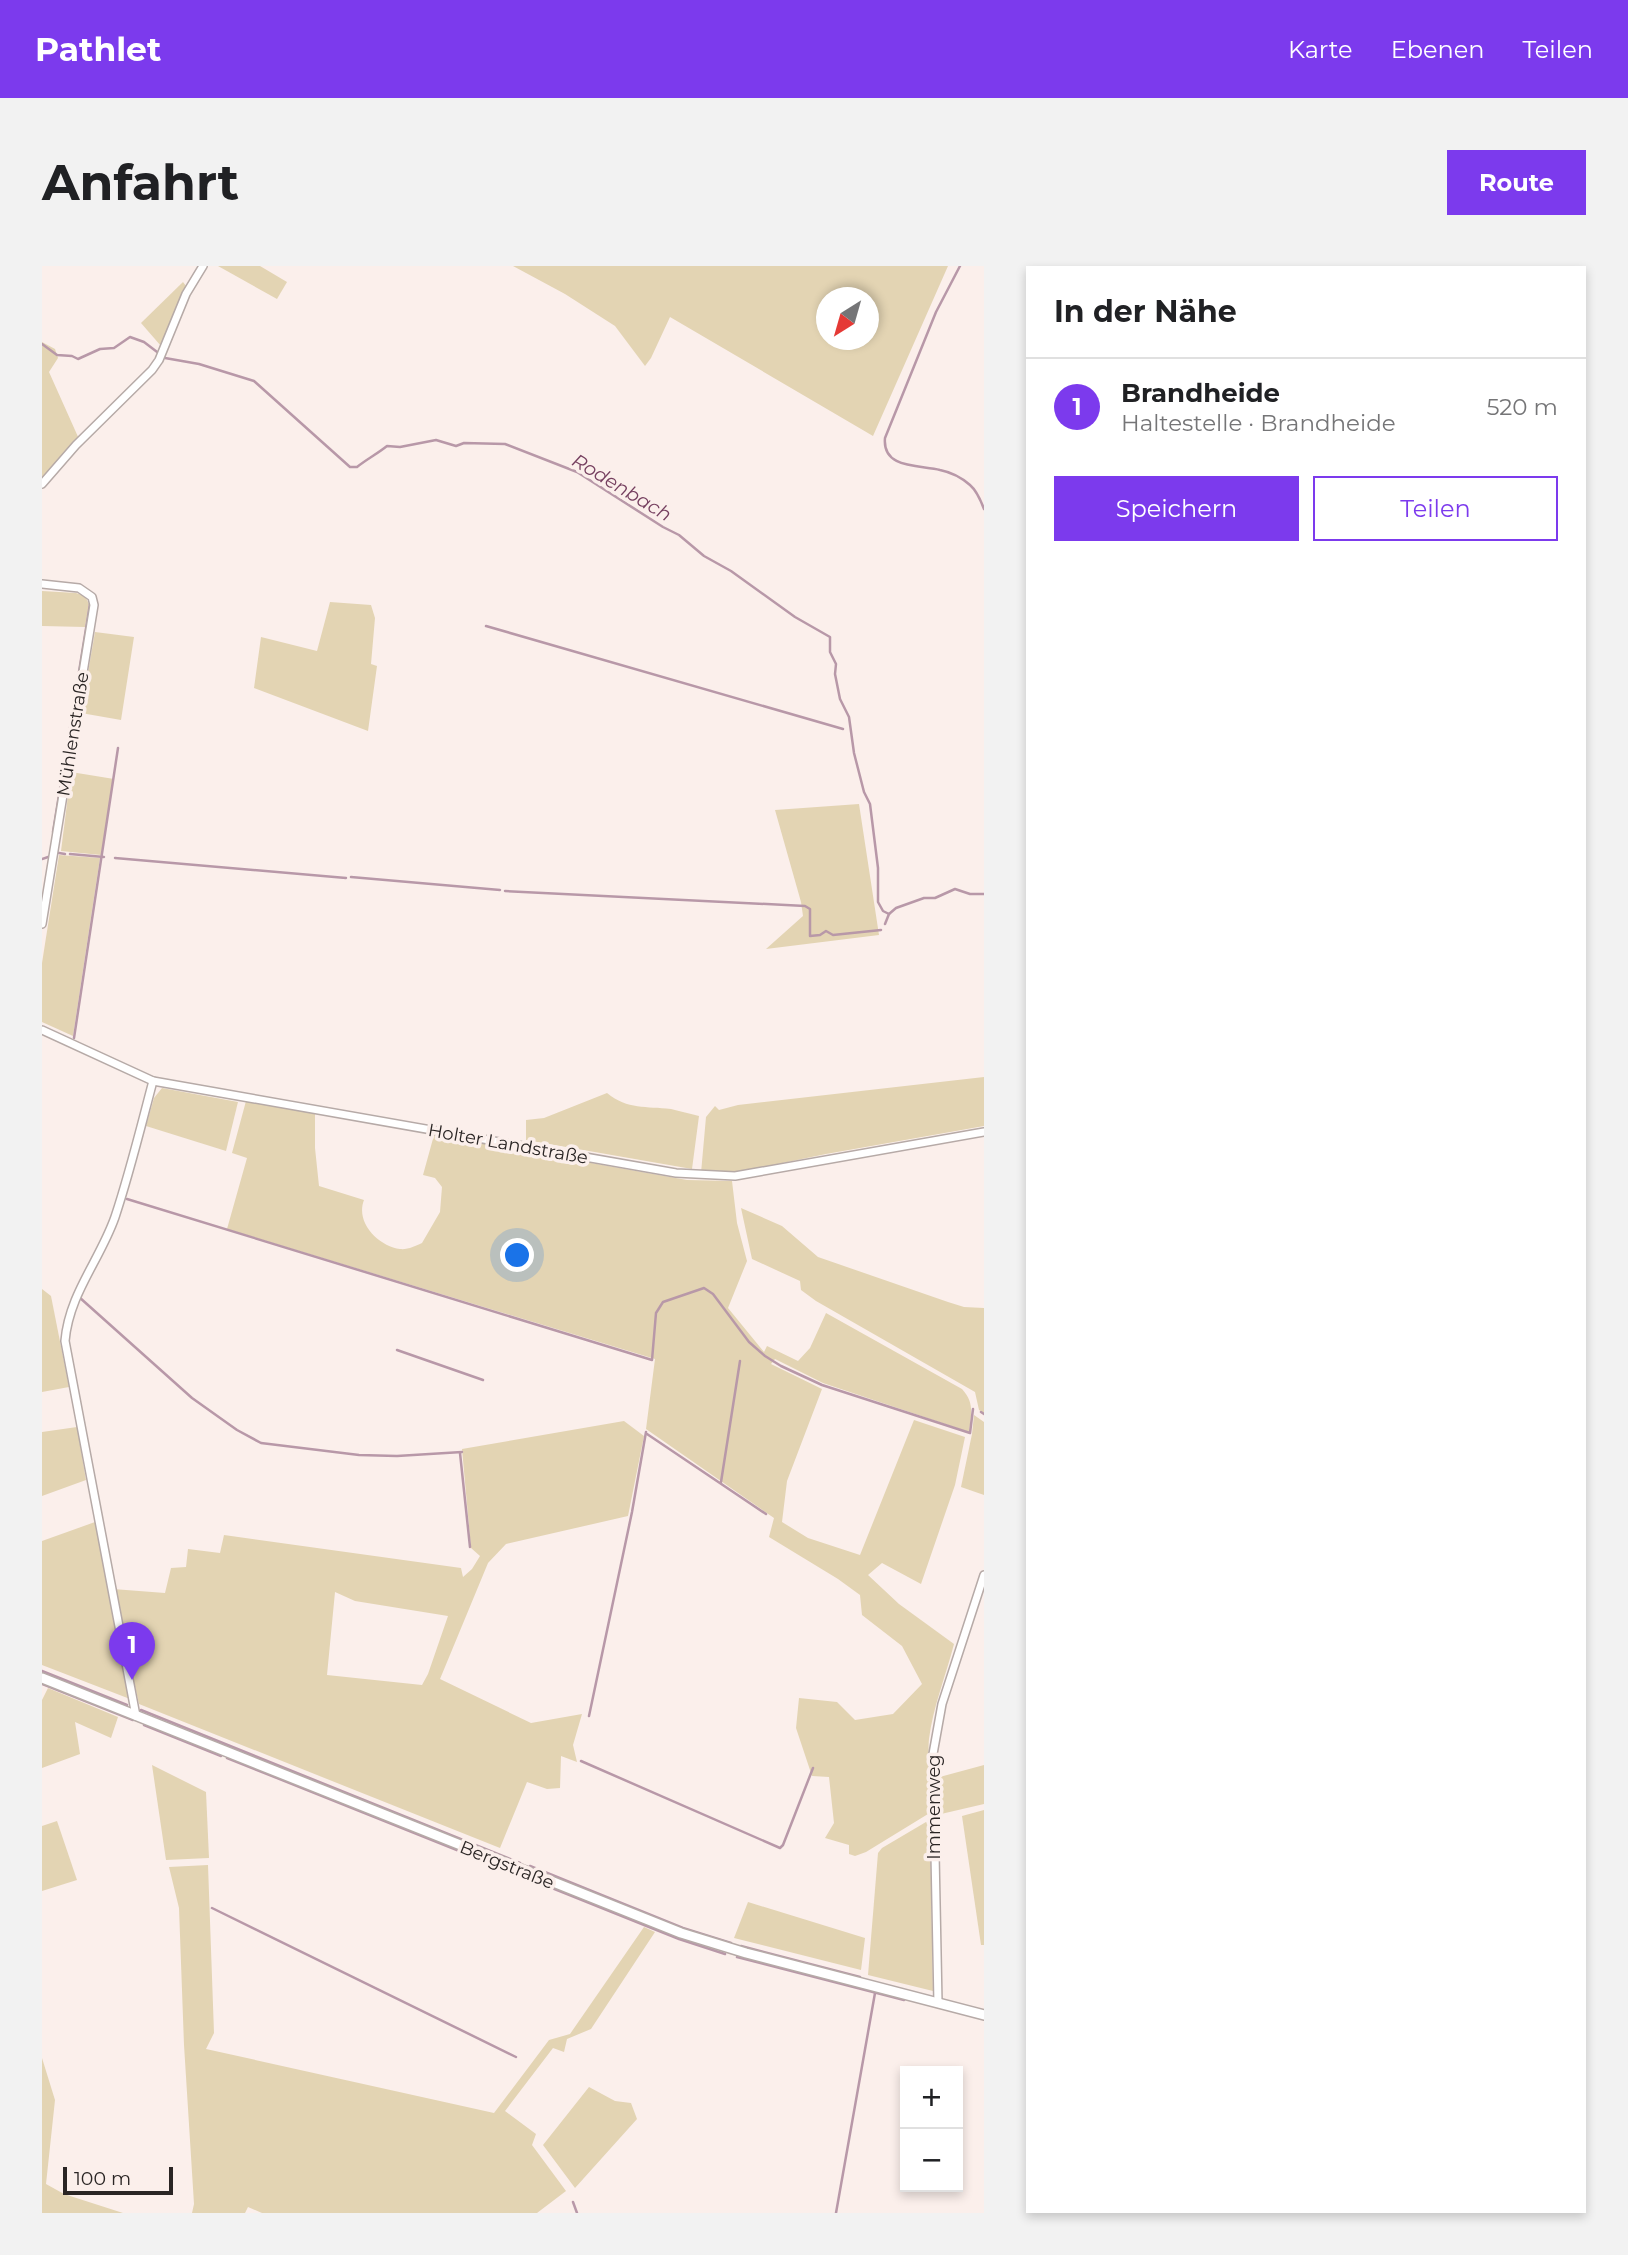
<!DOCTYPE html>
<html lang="de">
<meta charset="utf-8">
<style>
body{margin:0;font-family:Montserrat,sans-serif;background:#f2f2f2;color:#202124}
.controls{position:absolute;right:21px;bottom:21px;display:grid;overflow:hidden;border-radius:0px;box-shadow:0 4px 10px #0003}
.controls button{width:63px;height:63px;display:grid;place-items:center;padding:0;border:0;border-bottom:2px solid #e0e0e0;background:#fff;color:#202124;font:35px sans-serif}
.compass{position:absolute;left:774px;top:21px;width:63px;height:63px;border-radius:50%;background:#fff;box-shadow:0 4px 10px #0003;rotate:217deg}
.scale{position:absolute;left:21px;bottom:18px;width:110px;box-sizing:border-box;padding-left:7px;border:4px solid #2a2524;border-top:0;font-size:19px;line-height:24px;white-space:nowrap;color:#2a2524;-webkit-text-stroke:5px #fbefeb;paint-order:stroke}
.you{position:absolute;left:476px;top:990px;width:24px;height:24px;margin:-18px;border:5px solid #fff;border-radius:50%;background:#1a73e8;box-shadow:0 0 0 10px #1a73e833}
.badge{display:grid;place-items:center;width:46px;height:46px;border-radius:50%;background:#7c3aed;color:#fff;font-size:23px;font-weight:700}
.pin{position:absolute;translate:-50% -58px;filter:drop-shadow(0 2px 4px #0008)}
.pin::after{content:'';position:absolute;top:37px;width:24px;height:21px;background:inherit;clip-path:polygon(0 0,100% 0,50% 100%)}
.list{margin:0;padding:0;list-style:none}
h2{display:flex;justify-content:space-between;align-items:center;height:91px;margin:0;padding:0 28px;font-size:30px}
h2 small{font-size:23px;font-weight:400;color:#757577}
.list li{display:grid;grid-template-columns:46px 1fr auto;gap:21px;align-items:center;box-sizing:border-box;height:98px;padding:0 28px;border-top:2px solid #e0e0e0}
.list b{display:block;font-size:26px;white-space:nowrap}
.list p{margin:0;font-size:23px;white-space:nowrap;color:#757577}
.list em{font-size:23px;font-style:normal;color:#757577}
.actions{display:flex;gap:14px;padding:21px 28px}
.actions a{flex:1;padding:16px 0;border:2px solid #7c3aed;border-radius:0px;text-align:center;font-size:24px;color:#7c3aed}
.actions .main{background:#7c3aed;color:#fff}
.map{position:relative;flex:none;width:942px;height:1947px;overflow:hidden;border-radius:0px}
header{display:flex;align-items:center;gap:42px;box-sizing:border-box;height:98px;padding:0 35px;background:#7c3aed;color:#fff}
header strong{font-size:33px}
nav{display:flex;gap:38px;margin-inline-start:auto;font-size:24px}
.intro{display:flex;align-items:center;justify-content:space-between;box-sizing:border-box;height:168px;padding:0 42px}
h1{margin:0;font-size:49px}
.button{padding:18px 32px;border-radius:0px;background:#7c3aed;color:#fff;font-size:24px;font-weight:700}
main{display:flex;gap:42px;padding:0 42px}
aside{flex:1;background:#fff;border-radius:0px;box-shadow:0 4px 10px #0003}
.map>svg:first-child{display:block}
.green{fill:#e3d4b3;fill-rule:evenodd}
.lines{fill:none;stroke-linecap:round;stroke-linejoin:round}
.stream{stroke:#b898a8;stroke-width:2.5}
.minor-casing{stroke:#b6aaa7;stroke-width:10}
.tertiary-casing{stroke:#b6aaa7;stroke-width:12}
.minor{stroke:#fff;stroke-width:7}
.tertiary{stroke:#fff;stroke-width:9}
.labels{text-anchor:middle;stroke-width:7;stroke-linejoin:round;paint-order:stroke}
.street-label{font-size:18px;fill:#2a2524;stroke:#fbefeb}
.water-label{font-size:19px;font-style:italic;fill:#753f5f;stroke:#fbefeb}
</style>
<header>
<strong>Pathlet</strong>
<nav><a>Karte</a><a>Ebenen</a><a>Teilen</a></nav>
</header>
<div class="intro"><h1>Anfahrt</h1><a class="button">Route</a></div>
<main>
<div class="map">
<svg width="942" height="1947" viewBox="0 0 942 1947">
<rect width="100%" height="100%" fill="#fbefeb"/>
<g class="green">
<path d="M176,0H218L245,16L235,33Z"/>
<path d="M471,0H906L831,170L628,51L609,92L603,100L573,60L523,28ZM785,32H827V74H785Z"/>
<path d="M141,16L144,20L119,80L99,57Z"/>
<path d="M0,76L13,83L16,92L7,106L37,173L0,216Z"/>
<path d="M0,325L34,327L43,330L47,338L43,361L0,360Z"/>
<path d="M288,336L329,339L333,352L329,398L335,400L326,465L212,422L219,371L275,385Z"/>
<path d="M53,366L92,371L79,454L39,447Z"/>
<path d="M29,506L72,513L59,589L19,585Z"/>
<path d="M817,538L837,669L724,683L761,650L759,636L733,544Z"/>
<path d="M17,589L58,592L31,770L0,756V697Z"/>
<path d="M942,811V860L784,888L693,907H659L664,851L673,840L677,844L696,839Z"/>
<path d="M120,822L196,836L184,885L104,860L112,832Z"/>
<path d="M565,827C586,844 604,840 629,843C638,845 648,848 657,850L650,903L484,874V854L502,852Z"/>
<path d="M204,835L273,847V882L277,920L322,934C313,957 337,980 358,983C365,984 374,980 380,977L398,946L400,921L393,912L381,909L392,869L645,914L690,915L695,957L705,995L686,1042L722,1086L725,1080L756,1095L768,1082L784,1047L920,1123C933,1137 929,1149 927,1166L781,1117L733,1093L729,1098L780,1123L745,1215L740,1256L766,1272L818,1289L872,1154L923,1171L913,1219L879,1318L840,1297L826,1309L857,1338L912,1378C904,1409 891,1441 887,1473C885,1492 891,1535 886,1548L824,1586L813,1590L807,1588V1579L783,1572L792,1557L787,1511L770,1510L754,1462L757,1432L795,1436L813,1454L851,1448L880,1418L860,1380L820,1349L818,1329L796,1313L727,1271L732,1252L604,1163L613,1093L185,963L205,892L190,887Z"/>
<path d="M699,942L740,960L776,991L906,1036L922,1041L942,1042V1147L937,1144L933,1126L774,1035L759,1024L758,1015L710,993Z"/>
<path d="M0,1023L9,1030L27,1121L0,1126Z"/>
<path d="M932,1149L942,1156V1229L919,1221L930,1168Z"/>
<path d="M582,1155L602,1170L586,1250L464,1278L446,1297L398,1413L489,1457L540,1448L531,1479L535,1496L519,1490L518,1522L505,1523L485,1516L458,1582L97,1438L71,1323L123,1327L129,1302L144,1301L146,1283L178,1287L182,1269L419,1302L421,1311L430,1303L438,1290L429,1282L420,1183ZM293,1326L313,1335L406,1350L386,1408L380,1419L285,1409Z"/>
<path d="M35,1161L44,1214L0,1230V1166Z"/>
<path d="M53,1256L88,1433L0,1399V1275Z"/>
<path d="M6,1422L76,1451L69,1472L33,1456L38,1488L0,1502V1434Z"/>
<path d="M110,1499L164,1526L167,1592L124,1594Z"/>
<path d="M942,1499V1538L899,1548L896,1546L894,1512Z"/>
<path d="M942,1544V1679H939L920,1550Z"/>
<path d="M15,1555L35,1614L0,1625V1560Z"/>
<path d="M884,1556L888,1559L891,1725L826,1709L836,1587L840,1582Z"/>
<path d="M166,1599L172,1767L164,1783L452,1847L507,1774L528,1768L602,1661L613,1666L549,1763L525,1773L522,1786L511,1782L463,1845L494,1868L490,1879L524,1925L495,1947H220L206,1941L203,1947H150L152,1938L142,1779L137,1642L127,1601Z"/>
<path d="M706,1636L823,1672L819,1704L692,1672Z"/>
<path d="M0,1792L13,1834L4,1918L22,1928L81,1947H0Z"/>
<path d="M547,1821L573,1835L589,1837L595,1853L533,1922L501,1879Z"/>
</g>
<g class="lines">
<g class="stream">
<path d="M918,0L894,46L843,172C840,203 877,199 898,204C908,206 920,212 928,219C935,225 939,235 942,243"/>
<path d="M0,78L15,89L30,90L36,93L58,83L72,82L88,71L102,76L123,92L157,98L212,115L308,201H315C325,193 335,188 345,180L358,181L394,174L414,180L422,177L463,178L535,206L621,261L637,269L662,290L689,305L753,351L788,371V386L794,398L793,408L798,433L807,451L812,487L822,526L828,538L836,602V636L841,645L847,648"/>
<path d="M444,360L801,463"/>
<path d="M11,566L48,338"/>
<path d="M17,587L23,588"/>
<path d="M28,588L62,591"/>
<path d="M73,592L304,612"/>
<path d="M0,593L9,590"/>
<path d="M309,611L458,624"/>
<path d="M463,625L763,640L768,643V670L778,669L784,665L791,669L839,664"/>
<path d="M847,648L854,642L882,632H893L913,623L928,628H942"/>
<path d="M843,658L847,648"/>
<path d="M32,772L76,482"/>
<path d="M85,933L610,1094L614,1047L621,1036L662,1022L671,1028L707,1076L723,1090L739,1100L780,1119L928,1167L931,1143"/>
<path d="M37,1031L150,1132L195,1164L219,1177L317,1189L355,1190L420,1186"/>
<path d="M355,1084L441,1114"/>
<path d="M939,1146L942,1148"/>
<path d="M605,1168L724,1248"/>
<path d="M418,1187L428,1281"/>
<path d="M679,1216L698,1095"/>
<path d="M0,1405L85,1439"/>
<path d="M0,1418L91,1454"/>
<path d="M99,1444L478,1597"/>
<path d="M547,1450L590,1246L604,1166"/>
<path d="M102,1459L179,1490"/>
<path d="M185,1492L637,1673L683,1688"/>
<path d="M539,1495L738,1582L741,1579L771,1502"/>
<path d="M488,1600L641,1662L689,1677"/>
<path d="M170,1642L474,1791"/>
<path d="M699,1680L818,1711"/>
<path d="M695,1691L862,1734"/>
<path d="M531,1936L535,1947"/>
<path d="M794,1947L833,1727"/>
</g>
<g class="minor-casing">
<g id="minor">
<path d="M0,218L34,179L110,104L117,94L144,28L161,0"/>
<path d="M0,318L37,322L50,331L52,339L0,658"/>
<path d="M0,764L111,815L634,907L693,910L942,866"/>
<path d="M94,1450L23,1075C27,1028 58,994 73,951C88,906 99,860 111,815"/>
<path d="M896,1737L891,1488L900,1438L942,1309"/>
</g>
</g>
<g class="tertiary-casing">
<path id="tertiary" d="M0,1412L639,1667L704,1687L942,1749"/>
</g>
<use href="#minor" class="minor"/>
<use href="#tertiary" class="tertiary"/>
</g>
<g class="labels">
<g class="street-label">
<text transform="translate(31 468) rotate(-81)" y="6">Mühlenstraße</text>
<text transform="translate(466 878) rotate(10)" y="6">Holter Landstraße</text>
<text transform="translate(892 1541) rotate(-90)" y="6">Immenweg</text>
<text transform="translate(465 1599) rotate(22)" y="6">Bergstraße</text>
</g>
<g class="water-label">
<text transform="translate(580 221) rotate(31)" y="7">Rodenbach</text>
</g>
</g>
</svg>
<div class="controls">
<button>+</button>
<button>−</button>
</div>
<svg class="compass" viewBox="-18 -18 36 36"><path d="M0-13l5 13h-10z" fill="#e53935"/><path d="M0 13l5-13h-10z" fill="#757577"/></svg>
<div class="scale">100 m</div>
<div class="you"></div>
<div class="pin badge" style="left:90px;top:1414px">1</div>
</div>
<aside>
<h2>In der Nähe<small></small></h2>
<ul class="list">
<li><span class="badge">1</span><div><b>Brandheide</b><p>Haltestelle · Brandheide</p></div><em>520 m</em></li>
</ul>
<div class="actions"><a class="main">Speichern</a><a>Teilen</a></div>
</aside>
</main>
